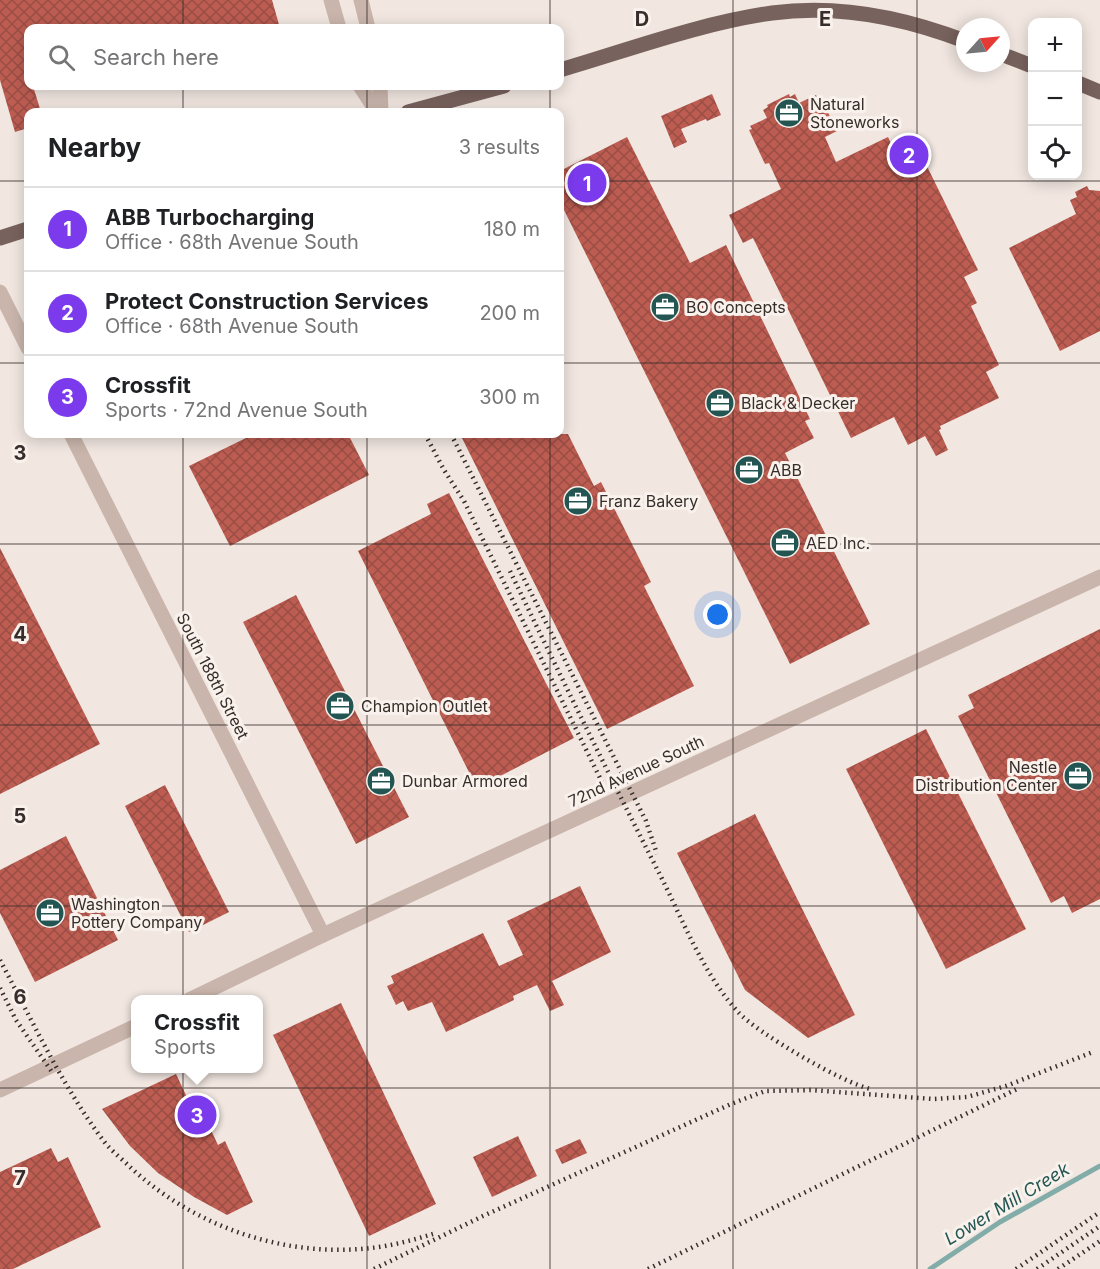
<!DOCTYPE html>
<meta charset="utf-8">
<style>
body{margin:0;font-family:Inter,sans-serif;background:#f2f2f2;color:#202124}
.controls{position:absolute;right:18px;top:18px;display:grid;overflow:hidden;border-radius:12px;box-shadow:0 3px 15px #0003}
.controls button{width:54px;height:54px;display:grid;place-items:center;padding:0;border:0;border-bottom:2px solid #e0e0e0;background:#fff;color:#202124;font:30px sans-serif}
.compass{position:absolute;left:956px;top:18px;width:54px;height:54px;border-radius:50%;background:#fff;box-shadow:0 3px 15px #0003;rotate:63deg}
.you{position:absolute;left:718px;top:615px;width:21px;height:21px;margin:-15px;border:4px solid #fff;border-radius:50%;background:#1a73e8;box-shadow:0 0 0 9px #1a73e833}
.badge{display:grid;place-items:center;width:39px;height:39px;border-radius:50%;background:#7c3aed;color:#fff;font-size:20px;font-weight:700}
.pin{position:absolute;translate:-50% -50%;border:3px solid #fff;box-shadow:0 2px 6px #0006}
.popup{position:absolute;left:131px;top:995px;width:132px;height:78px;box-sizing:border-box;display:grid;place-content:center;border-radius:12px;background:#fff;filter:drop-shadow(0 2px 4px #0005);font-size:20px;white-space:nowrap;color:#757577}
.popup b{font-size:22px;color:#202124}
.popup::after{content:'';position:absolute;left:50%;top:100%;margin-left:-12px;border:12px solid transparent;border-top-color:#fff}
.list{margin:0;padding:0;list-style:none}
h2{display:flex;justify-content:space-between;align-items:center;height:78px;margin:0;padding:0 24px;font-size:26px}
h2 small{font-size:20px;font-weight:400;color:#757577}
.list li{display:grid;grid-template-columns:39px 1fr auto;gap:18px;align-items:center;box-sizing:border-box;height:84px;padding:0 24px;border-top:2px solid #e0e0e0}
.list b{display:block;font-size:22px;white-space:nowrap}
.list p{margin:0;font-size:20px;white-space:nowrap;color:#757577}
.list em{font-size:20px;font-style:normal;color:#757577}
.icon{flex:none;width:33px;height:33px;fill:none;stroke:currentColor;stroke-width:2;stroke-linecap:round;stroke-linejoin:round}
.map{position:relative;flex:none;width:1100px;height:1269px;overflow:hidden}
.search{position:absolute;background:#fff;box-shadow:0 3px 15px #0003;left:24px;top:24px;width:540px;height:66px;display:flex;align-items:center;gap:15px;box-sizing:border-box;padding:0 21px;border-radius:12px;color:#757577;font-size:22px}
.panel{position:absolute;background:#fff;box-shadow:0 3px 15px #0003;left:24px;top:108px;width:540px;height:330px;border-radius:12px}
.map>svg:first-child{display:block}
.lines{fill:none;stroke-linecap:round;stroke-linejoin:round}
.stream{stroke:#81aca8;stroke-width:5}
.building{fill:url(#building-cross-hatch)}
.minor{stroke:#c9b5ac;stroke-width:15}
.major{stroke:#78625d;stroke-width:15}
.rail{stroke:#372d2a;stroke-width:4.5;stroke-dasharray:1.5 4.5;stroke-linecap:butt}
.grid{fill:none;stroke:#372d2a;stroke-width:1.5;stroke-opacity:0.55}
.labels{text-anchor:middle;stroke-width:6;stroke-linejoin:round;paint-order:stroke}
.poi-label{font-size:16px;fill:#372d2a;stroke:#f9f1ec;text-anchor:start}
.street-label{font-size:16px;fill:#372d2a;stroke:#f9f1ec}
.water-label{font-size:18px;font-style:italic;fill:#235652;stroke:#f9f1ec}
.grid-label{font-size:20px;text-anchor:middle;font-weight:bold;fill:#372d2a;stroke:#f9f1ec;stroke-width:6;stroke-linejoin:round;paint-order:stroke}
</style>
<div class="map">
<svg width="1100" height="1269" viewBox="0 0 1100 1269">
<defs>
<pattern id="building-cross-hatch" width="8" height="8" patternUnits="userSpaceOnUse" patternTransform="scale(1.5)"><rect width="8" height="8" fill="#bd5d52"/><path d="M0 0l8 8M0 8l8-8" fill="none" stroke="#9a4d44"/></pattern>
</defs>
<rect width="100%" height="100%" fill="#f1e6e0"/>
<g class="lines">
<path class="stream" d="M930,1269L1000,1222L1100,1166"/>
</g>
<g class="building">
<path d="M0,0H272L280,28H28V86H33L41,112H28V128L15,132L0,80Z"/>
<path d="M712,94L721,115L707,121L706,119L681,129L687,142L674,148L661,116Z"/>
<path d="M789,94L790,97L795,94L799,103L816,95L817,97L820,96L837,131L825,137L836,162L888,137L898,158L918,148L978,270L964,277L977,303L971,306L999,365L986,372L999,398L940,426L941,429L939,430L948,450L936,456L925,436L908,445L894,417L851,438L753,238L743,243L729,215L781,189L769,163L765,164L749,130L752,129L750,126L767,118L763,110L768,107L767,105Z"/>
<path d="M627,137L690,263L726,245L810,419L805,421L814,438L785,453L870,624L790,664L560,202V171Z"/>
<path d="M1087,186L1089,190L1100,191V331L1060,351L1009,248L1076,214L1070,200L1077,197L1075,192Z"/>
<path d="M254,434H348L369,475L230,546L189,466Z"/>
<path d="M460,434H568L594,486L601,482L651,582L644,586L694,686L607,729Z"/>
<path d="M449,493L574,738L477,788L358,551L431,514L427,504Z"/>
<path d="M0,548L100,744L0,794Z"/>
<path d="M296,595L409,817L356,844L243,622Z"/>
<path d="M1100,629V899L1072,913L1064,896L1051,903L958,716L974,708L968,695Z"/>
<path d="M926,729L1026,929L946,969L846,769Z"/>
<path d="M165,785L229,912L189,932L125,806Z"/>
<path d="M755,814L855,1015L808,1038L745,990L677,853Z"/>
<path d="M66,836L118,940L35,982L0,913V870Z"/>
<path d="M580,886L611,952L552,981L564,1005L550,1011L537,985L513,996L514,1000L446,1032L432,1002L408,1011L403,1001L396,1005L387,986L394,983L391,976L483,933L499,966L523,955L507,921Z"/>
<path d="M341,1003L436,1204L369,1236L273,1035Z"/>
<path d="M176,1074L195,1114L202,1111L218,1145L225,1141L253,1202L227,1215L194,1197L158,1173L130,1146L102,1109Z"/>
<path d="M518,1136L537,1176L492,1197L473,1157Z"/>
<path d="M580,1139L587,1153L562,1164L555,1150Z"/>
<path d="M51,1148L58,1162L68,1157L101,1227L13,1269H0V1172Z"/>
</g>
<g class="lines">
<g class="minor">
<path d="M331,0L339,28"/>
<path d="M361,0L368,28"/>
<path d="M360,86L377,112"/>
<path d="M380,86L381,112"/>
<path d="M0,292L28,348"/>
<path d="M71,434L323,935"/>
<path d="M189,1000L323,935L1100,577"/>
<path d="M0,1090L136,1026"/>
</g>
<g class="major">
<path d="M1001,54L1032,66"/>
<path d="M560,70C628,50 701,23 772,13C837,4 905,18 965,41"/>
<path d="M1078,83L1100,92"/>
<path d="M408,112L504,86"/>
<path d="M0,238L28,229"/>
</g>
<g class="rail">
<path d="M425,434L444,470L464,501L602,782"/>
<path d="M451,434L646,821L657,854"/>
<path d="M510,571C558,671 607,771 657,869C682,917 701,971 738,1012C756,1032 844,1084 871,1089"/>
<path d="M0,960C33,1022 63,1088 106,1144C113,1152 122,1159 129,1166C193,1226 283,1258 371,1248C391,1246 413,1240 433,1234"/>
<path d="M0,988L16,1020L52,1072"/>
<path d="M374,1269L483,1216L731,1104L765,1091L811,1090L933,1099L967,1097L1006,1086L1093,1052"/>
<path d="M648,1269L1019,1088"/>
<path d="M1016,1269L1100,1212"/>
<path d="M1037,1269L1100,1226"/>
<path d="M1058,1269L1100,1241"/>
</g>
</g>
<path class="grid" d="M183,0V28M367,0V28M550,0V28M733,0V1269M917,0V1269M183,86V112M367,86V112M550,86V112M0,181H28M560,181H1100M0,363H28M560,363H1100M183,434V1269M367,434V1269M550,434V1269M0,544H1100M0,725H1100M0,906H1100M0,1088H1100"/>
<defs>
<g id="office-disc" transform="scale(1.5)"><circle r="9.5" fill="#235652" stroke="#f9f1ec"/><path d="M-6-3h4V-5.5h4V-3h4V5H-6ZM-1-4.5V-3h2v-1.5ZM-6 0V1H6V0Z" fill="#fff"/></g>
</defs>
<g fill-rule="evenodd">
<use href="#office-disc" x="789" y="113"/>
<use href="#office-disc" x="665" y="307"/>
<use href="#office-disc" x="720" y="403"/>
<use href="#office-disc" x="749" y="470"/>
<use href="#office-disc" x="578" y="501"/>
<use href="#office-disc" x="785" y="543"/>
<use href="#office-disc" x="340" y="706"/>
<use href="#office-disc" x="1078" y="776"/>
<use href="#office-disc" x="381" y="781"/>
<use href="#office-disc" x="50" y="913"/>
</g>
<g class="labels">
<g class="poi-label">
<text x="810" y="110">Natural<tspan x="810" dy="18">Stoneworks</tspan></text>
<text x="686" y="313">BO Concepts</text>
<text x="741" y="409">Black &amp; Decker</text>
<text x="770" y="476">ABB</text>
<text x="599" y="507">Franz Bakery</text>
<text x="806" y="549">AED Inc.</text>
<text x="361" y="712">Champion Outlet</text>
<text x="1057" y="773" text-anchor="end">Nestle<tspan x="1057" dy="18">Distribution Center</tspan></text>
<text x="402" y="787">Dunbar Armored</text>
<text x="71" y="910">Washington<tspan x="71" dy="18">Pottery Company</tspan></text>
</g>
<g class="street-label">
<text transform="translate(213 676) rotate(63)" y="6">South 188th Street</text>
<text transform="translate(636 771) rotate(-25)" y="6">72nd Avenue South</text>
</g>
<g class="water-label">
<text transform="translate(1007 1204) rotate(-31)" y="6">Lower Mill Creek</text>
</g>
</g>
<g class="grid-label">
<text x="642" y="26">D</text>
<text x="825" y="26">E</text>
<text x="20" y="460">3</text>
<text x="20" y="641">4</text>
<text x="20" y="823">5</text>
<text x="20" y="1004">6</text>
<text x="20" y="1185">7</text>
</g>
</svg>
<div class="controls">
<button>+</button>
<button>−</button>
<button><svg class="icon" aria-label="locate" viewBox="0 0 24 24"><circle cx="12" cy="12" r="6"/><path d="M12 2v4M12 18v4M2 12h4M18 12h4"/></svg></button>
</div>
<svg class="compass" viewBox="-18 -18 36 36"><path d="M0-13l5 13h-10z" fill="#e53935"/><path d="M0 13l5-13h-10z" fill="#757577"/></svg>
<div class="you"></div>
<div class="pin badge" style="left:587px;top:183px">1</div>
<div class="pin badge" style="left:909px;top:155px">2</div>
<div class="pin badge" style="left:197px;top:1115px">3</div>
<div class="popup"><b>Crossfit</b>Sports</div>
<div class="search"><svg class="icon" aria-label="search" viewBox="0 0 24 24"><circle cx="10" cy="10" r="6"/><path d="M15 15l6 6"/></svg>Search here</div>
<section class="panel">
<h2>Nearby<small>3 results</small></h2>
<ul class="list">
<li><span class="badge">1</span><div><b>ABB Turbocharging</b><p>Office · 68th Avenue South</p></div><em>180 m</em></li>
<li><span class="badge">2</span><div><b>Protect Construction Services</b><p>Office · 68th Avenue South</p></div><em>200 m</em></li>
<li><span class="badge">3</span><div><b>Crossfit</b><p>Sports · 72nd Avenue South</p></div><em>300 m</em></li>
</ul>
</section>
</div>
